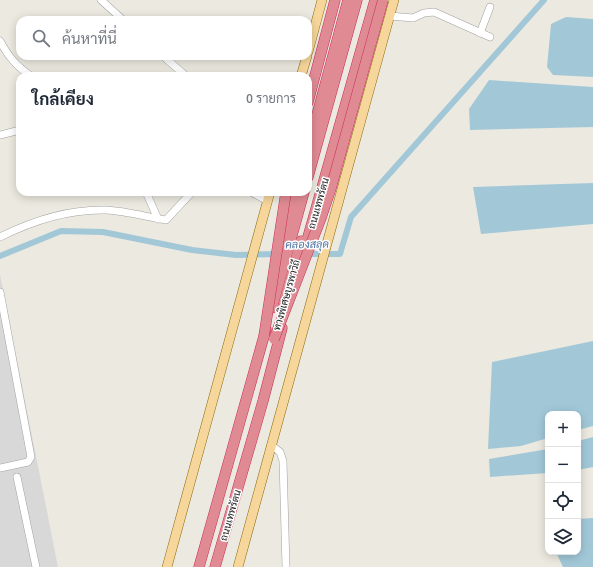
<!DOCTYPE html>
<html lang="th">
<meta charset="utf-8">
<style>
body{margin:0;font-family:Signika,Sarabun,sans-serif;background:#f2f2f3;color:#1f2937}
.controls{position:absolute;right:12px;bottom:12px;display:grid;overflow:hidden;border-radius:8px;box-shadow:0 2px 10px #0003}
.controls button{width:36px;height:36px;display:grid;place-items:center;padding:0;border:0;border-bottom:1px solid #e0e1e3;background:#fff;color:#1f2937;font:20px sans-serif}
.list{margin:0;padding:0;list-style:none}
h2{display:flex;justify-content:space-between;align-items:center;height:52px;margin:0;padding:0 16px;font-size:17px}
h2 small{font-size:13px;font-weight:400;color:#747a83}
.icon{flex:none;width:22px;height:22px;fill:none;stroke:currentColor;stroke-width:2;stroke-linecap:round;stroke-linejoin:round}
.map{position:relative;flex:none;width:593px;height:567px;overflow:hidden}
.search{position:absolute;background:#fff;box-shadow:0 2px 10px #0003;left:16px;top:16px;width:296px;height:44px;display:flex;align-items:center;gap:10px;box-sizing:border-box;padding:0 14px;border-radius:12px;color:#747a83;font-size:15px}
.panel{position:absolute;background:#fff;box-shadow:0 2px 10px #0003;left:16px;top:72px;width:296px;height:124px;border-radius:12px}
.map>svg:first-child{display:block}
.residential{fill:#d9d8d8}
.water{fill:#a2c8d8}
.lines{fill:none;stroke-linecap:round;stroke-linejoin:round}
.canal{stroke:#a2c8d8;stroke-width:6}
.minor-casing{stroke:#a2a2a2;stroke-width:8}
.major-casing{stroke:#896908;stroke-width:10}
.highway-casing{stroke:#cb2c56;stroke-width:11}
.minor{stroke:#fff;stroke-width:7}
.major{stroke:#f6d69b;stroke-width:9}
.highway{stroke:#e08b94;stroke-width:10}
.highway-bridge-casing{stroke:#cb2c56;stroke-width:11;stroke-linecap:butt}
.highway-bridge{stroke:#e08b94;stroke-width:10}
.labels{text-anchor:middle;stroke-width:3;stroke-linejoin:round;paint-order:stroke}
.street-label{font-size:10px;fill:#1b1b1b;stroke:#fff}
.water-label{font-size:11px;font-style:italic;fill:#4d72a4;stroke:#fff}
</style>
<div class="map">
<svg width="593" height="567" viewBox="0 0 593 567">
<rect width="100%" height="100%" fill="#ece9e0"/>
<path class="residential" d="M0,275L58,567H0Z"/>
<g class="water">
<path d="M566,17L593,19V77L553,75L547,67L551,24Z"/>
<path d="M489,80L593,87V127L470,130L469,109Z"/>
<path d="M593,183V224L481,234L473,187Z"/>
<path d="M593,341V426L578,430V414H548V438L521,446L488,449L492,362Z"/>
<path d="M593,437V467L578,470V441Z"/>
<path d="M548,449V473L490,477L489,459Z"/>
<path d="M593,518V567H563L556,552H578V519Z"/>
</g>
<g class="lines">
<g class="canal">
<path d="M305,254H340L351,217L544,0"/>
<path d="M0,256L61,231L103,232L192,250L236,255L279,254"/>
</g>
<g class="minor-casing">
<g id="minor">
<path d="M101,0L123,20"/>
<path d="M390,16L413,18L424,13L434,12L490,37"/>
<path d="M480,33L490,7"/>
<path d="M0,41C8,56 16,66 31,76"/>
<path d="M163,56L186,76"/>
<path d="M0,135L20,130"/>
<path d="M146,192L158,219"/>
<path d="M251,192L268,201"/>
<path d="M0,237C32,221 69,209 106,210C126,211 147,217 166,220L192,192"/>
<path d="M0,292L31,457L28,462L0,468"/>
<path d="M271,445L280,452L283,461L286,567"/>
<path d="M17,477L36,567"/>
</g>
</g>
<g class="major-casing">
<g id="major">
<path d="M308,52L322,0"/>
<path d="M301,76L307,56"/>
<path d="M167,567L270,192"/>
<path d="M238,567L394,0"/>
</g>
</g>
<g class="highway-casing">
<g id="highway">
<path d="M308,102L335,0"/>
<path d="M308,148L348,0"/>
<path d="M308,177L357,0"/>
<path d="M281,249L296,192"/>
<path d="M304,251L375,0"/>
<path d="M284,303L301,241"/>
<path d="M272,308L304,192"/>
<path d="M199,567L266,329"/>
<path d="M215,567L263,401L282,328"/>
</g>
</g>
<use href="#minor" class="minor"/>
<use href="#major" class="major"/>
<use href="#highway" class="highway"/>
<g class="highway-bridge-casing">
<g id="highway-bridge">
<path d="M264,336L286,192"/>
<path d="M274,339L321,218L331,188L383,0"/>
</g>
</g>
<use href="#highway-bridge" class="highway-bridge"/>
</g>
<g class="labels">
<g class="street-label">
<text transform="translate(318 203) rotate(-74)" y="4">ถนนเทพรัตน</text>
<text transform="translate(286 295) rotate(-74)" y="4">ทางพิเศษบูรพาวิถี</text>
<text transform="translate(230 515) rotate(-74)" y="4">ถนนเทพรัตน</text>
</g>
<g class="water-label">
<text transform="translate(307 244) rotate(-1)" y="4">คลองสลุด</text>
</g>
</g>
</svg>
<div class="controls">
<button>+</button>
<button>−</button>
<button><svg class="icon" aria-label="locate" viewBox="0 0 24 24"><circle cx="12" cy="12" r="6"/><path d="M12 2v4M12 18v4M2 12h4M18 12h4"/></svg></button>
<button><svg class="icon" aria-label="layers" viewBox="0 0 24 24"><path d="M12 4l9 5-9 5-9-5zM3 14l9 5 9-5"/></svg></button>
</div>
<div class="search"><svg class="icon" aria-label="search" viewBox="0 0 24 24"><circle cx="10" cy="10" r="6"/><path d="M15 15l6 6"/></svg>ค้นหาที่นี่</div>
<section class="panel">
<h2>ใกล้เคียง<small>0 รายการ</small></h2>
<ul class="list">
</ul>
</section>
</div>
